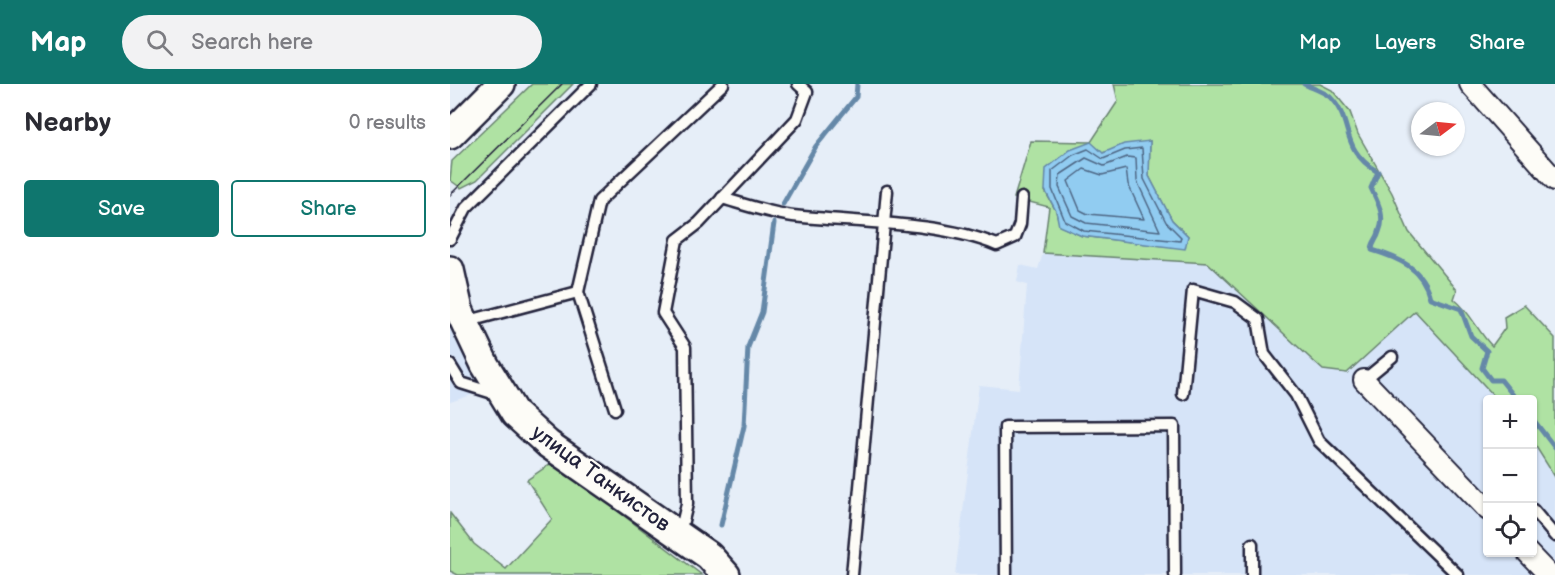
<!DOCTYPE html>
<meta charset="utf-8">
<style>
body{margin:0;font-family:"Balsamiq Sans",sans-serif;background:#f2f2f3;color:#2b2b33}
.controls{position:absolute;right:18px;bottom:18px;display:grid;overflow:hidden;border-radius:6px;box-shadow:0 2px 4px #0004}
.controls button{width:54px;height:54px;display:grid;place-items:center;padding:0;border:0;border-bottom:2px solid #e1e1e2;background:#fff;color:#2b2b33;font:30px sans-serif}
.compass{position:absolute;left:961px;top:18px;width:54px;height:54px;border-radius:50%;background:#fff;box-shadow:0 2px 4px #0004;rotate:74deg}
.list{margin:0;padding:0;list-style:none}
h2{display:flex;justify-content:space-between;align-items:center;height:78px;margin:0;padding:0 24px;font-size:26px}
h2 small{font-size:20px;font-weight:400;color:#7c7c81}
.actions{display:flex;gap:12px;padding:18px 24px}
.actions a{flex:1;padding:14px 0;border:2px solid #0f766e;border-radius:6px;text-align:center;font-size:21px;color:#0f766e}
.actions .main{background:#0f766e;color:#fff}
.icon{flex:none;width:33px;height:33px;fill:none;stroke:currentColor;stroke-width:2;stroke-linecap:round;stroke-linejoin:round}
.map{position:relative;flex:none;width:1105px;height:491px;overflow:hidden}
header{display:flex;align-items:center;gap:36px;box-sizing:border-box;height:84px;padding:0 30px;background:#0f766e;color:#fff}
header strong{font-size:28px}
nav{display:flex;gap:33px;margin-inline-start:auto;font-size:21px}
.search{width:420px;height:54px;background:#f2f2f3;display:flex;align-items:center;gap:15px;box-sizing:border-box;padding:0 21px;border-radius:33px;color:#7c7c81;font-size:22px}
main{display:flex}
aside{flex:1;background:#fff}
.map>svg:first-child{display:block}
.built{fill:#d6e4f8}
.green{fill:#afe2a3;stroke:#68826f;stroke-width:1.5;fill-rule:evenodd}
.water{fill:#91ccf1;stroke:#6588a8;stroke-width:1.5}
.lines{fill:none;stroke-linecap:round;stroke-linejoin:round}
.shore{stroke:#4e6684;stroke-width:1.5}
.stream{stroke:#6588a8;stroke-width:5}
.lane-casing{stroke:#22223b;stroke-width:15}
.street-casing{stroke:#22223b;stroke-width:24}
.secondary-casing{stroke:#22223b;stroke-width:32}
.lane{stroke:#fdfcf7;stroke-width:10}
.street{stroke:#fdfcf7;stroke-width:20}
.secondary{stroke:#fdfcf7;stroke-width:27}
.tram{stroke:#22223b;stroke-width:1.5}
.labels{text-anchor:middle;stroke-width:4.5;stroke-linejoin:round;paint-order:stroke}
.street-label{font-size:21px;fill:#22223b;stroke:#fdfcf7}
</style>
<header>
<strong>Map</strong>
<div class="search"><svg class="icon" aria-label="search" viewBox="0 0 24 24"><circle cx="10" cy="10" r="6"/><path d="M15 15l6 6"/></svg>Search here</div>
<nav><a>Map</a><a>Layers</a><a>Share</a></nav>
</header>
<main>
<aside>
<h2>Nearby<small>0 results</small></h2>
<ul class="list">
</ul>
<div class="actions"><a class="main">Save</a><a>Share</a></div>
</aside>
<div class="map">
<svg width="1105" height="491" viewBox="0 0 1105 491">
<rect width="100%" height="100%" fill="#e6eef8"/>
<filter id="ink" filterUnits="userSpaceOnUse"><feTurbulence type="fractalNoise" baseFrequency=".0167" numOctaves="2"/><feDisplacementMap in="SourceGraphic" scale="12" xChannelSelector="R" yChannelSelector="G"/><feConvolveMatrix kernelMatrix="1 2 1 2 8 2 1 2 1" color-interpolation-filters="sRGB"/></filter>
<g filter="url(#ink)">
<g class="built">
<path d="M593,169L758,179L873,286L897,289L965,226L1047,315L1038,316V468H1082L1083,358L1105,393V491H505L529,301L569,305L577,201L567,198L570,181L588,185Z"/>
<path d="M0,236L34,307L0,318Z"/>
</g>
<g class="green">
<path d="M82,0H123L27,96L11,104L0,96L2,77Z"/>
<path d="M664,0H870L882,6L900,28L908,50L942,109L959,148L1007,206L1004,215C1021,228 1027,247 1042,262L1055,244L1054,233L1074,221L1105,254V393L1083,358L1082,316L1047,315L965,227L897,289L873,286L758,179L593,169L599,123L564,114L581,57L641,58L668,17ZM700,57L699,92L722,136L738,152L715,162L632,152L610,142L606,127L595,107L640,58L652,69Z"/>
<path d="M103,378L252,491H8L0,487V429L24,460L56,485L102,435L77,396Z"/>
</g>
<path class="water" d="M700,57L699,92L722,136L738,152L735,165L632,152L609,142L606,127L595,106L596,85L620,66L641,58L653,69L674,60Z"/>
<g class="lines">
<g class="shore">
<path d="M692,64L694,95L716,138L731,153L730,157L634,147L615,137L602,105V87L623,71L638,65L653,75L675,66Z"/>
<path d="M677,73L686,74L687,97L710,147L636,139L622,132L609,103L610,91L636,74L654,82Z"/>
<path d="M634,85L652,91L676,85L678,100L694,135L638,130L630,126L618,97Z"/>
</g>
<g class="stream">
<path d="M854,0C862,4 873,7 880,13C905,38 888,64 928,88L921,104C928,119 936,132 929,148C927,156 922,158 922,166C949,174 973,184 980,214L1011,225L1021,252L1037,267L1032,284L1041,296H1051L1067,316"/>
<path d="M333,120L366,62L406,13L407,0"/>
<path d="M1082,334L1105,364"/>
<path d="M271,441L294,342L298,263L312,228L324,139"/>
</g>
<g class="lane-casing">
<g id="lane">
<path d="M272,114C296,121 319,129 343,132C407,139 488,137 547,161L565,153L570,140L572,114"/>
<path d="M0,155L16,124L141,0"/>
<path d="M128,208L149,117L273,0"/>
<path d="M15,238L128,208L165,325"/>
<path d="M0,281L11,299L49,311"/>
<path d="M914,296L942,273"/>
<path d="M733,310L743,206L785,218L808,235L814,270L846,311L869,357L1008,491"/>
<path d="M1083,426L1105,452"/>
<path d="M230,449L237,420L235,263L213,229L227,156L249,139L347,35L357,8L348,0"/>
<path d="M802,460V491"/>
<path d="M402,491L437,107"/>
<path d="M556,491L555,343L724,342L725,491"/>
</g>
</g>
<g class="street-casing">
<g id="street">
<path d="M1020,0L1105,96"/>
<path d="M914,296L1038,426"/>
<path d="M1077,468L1099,491"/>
</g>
</g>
<g class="secondary-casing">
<g id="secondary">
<path d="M0,51L51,0"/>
<path d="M0,186L9,226L35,281L65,330L98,360L259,472L276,491"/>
</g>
</g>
<use href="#lane" class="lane"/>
<use href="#street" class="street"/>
<use href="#secondary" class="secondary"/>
<path class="tram" d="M0,111L112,0"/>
</g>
</g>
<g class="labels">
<g class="street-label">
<text transform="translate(151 394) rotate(36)" y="7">улица Танкистов</text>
</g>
</g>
</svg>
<div class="controls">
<button>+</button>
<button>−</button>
<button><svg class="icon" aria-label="locate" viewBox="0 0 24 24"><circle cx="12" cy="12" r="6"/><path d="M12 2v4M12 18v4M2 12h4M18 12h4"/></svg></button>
</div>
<svg class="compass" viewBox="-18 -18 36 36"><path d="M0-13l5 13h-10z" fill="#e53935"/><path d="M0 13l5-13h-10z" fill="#7c7c81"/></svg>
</div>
</main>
